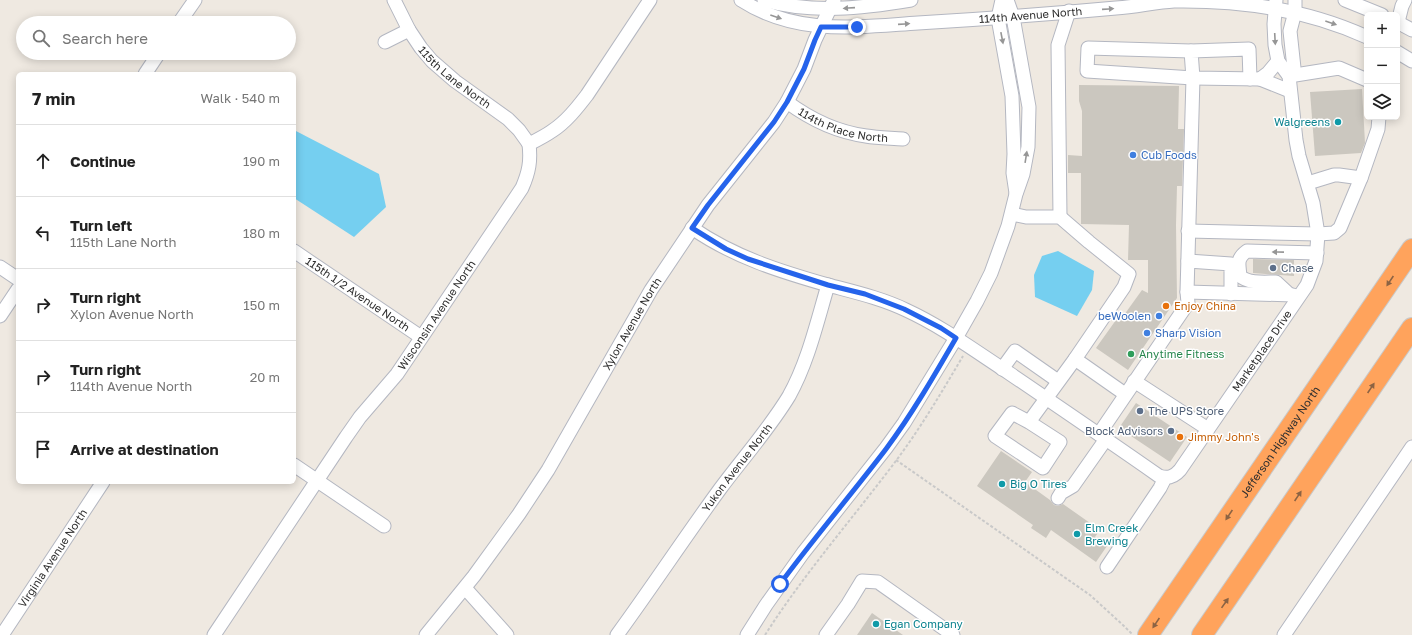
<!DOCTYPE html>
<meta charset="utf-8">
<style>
body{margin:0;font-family:"Golos Text",sans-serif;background:#f6f6f6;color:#222}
.controls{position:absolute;right:12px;top:12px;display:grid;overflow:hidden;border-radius:6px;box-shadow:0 2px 10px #0003}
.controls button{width:36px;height:36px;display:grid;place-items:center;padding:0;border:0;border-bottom:1px solid #e0e0e0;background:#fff;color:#222;font:20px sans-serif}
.stop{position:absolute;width:12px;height:12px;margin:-9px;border:3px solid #2563eb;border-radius:50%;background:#fff}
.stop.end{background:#2563eb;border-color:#fff;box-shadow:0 1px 4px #0008}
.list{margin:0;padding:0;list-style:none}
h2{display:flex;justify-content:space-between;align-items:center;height:52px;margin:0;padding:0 16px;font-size:17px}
h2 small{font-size:13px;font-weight:400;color:#767676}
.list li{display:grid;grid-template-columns:26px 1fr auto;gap:12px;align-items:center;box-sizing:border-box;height:72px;padding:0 16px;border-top:1px solid #e0e0e0}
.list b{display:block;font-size:15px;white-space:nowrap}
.list p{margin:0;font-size:13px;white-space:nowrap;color:#767676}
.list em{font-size:13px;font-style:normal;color:#767676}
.icon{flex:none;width:22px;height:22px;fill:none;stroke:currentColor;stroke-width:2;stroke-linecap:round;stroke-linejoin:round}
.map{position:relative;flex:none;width:1412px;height:635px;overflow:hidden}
.search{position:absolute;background:#fff;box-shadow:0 2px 10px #0003;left:16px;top:16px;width:280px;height:44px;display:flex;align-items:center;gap:10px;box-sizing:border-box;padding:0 14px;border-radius:22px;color:#767676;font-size:15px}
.panel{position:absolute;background:#fff;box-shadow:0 2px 10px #0003;left:16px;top:72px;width:280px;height:412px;border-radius:6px}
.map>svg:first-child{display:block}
.water{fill:#75cff0}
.building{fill:#cbc7bf}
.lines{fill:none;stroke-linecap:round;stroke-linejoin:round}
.minor-casing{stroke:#b4b7c1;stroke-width:15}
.highway-casing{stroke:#c9c9c9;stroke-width:22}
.path{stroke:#c9c9c9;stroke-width:2;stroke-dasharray:3 2;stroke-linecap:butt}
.minor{stroke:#fff;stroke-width:13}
.highway{stroke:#ffa35c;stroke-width:20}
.oneway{fill:#969696}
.oneway2{fill:#8c6343}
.route{stroke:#2563eb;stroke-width:5}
.culture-dot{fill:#0f9aa8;stroke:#fff;stroke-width:1.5}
.shop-dot{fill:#3f7fe0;stroke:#fff;stroke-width:1.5}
.service-dot{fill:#5c6f8a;stroke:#fff;stroke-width:1.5}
.food-dot{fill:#e8710a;stroke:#fff;stroke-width:1.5}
.leisure-dot{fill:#2e9e5b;stroke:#fff;stroke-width:1.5}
.labels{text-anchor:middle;stroke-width:3;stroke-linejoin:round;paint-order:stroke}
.street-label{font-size:11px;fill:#2e2e2e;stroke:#fff}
.culture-label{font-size:11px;fill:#0d838f;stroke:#fff;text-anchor:start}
.shop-label{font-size:11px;fill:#366cbe;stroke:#fff;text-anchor:start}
.service-label{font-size:11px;fill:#4e5e75;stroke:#fff;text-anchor:start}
.food-label{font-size:11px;fill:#c56008;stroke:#fff;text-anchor:start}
.leisure-label{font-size:11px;fill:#27864d;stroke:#fff;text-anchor:start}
</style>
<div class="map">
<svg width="1412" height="635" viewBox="0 0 1412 635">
<rect width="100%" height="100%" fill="#efe9e1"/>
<g class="water">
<path d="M294,130L379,174L386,207L354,237L294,198Z"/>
<path d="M1058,251L1094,271L1092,290L1077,316L1035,297L1034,275L1042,256Z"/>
</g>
<g class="building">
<path d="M1079,85L1179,86L1178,129H1184L1182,186H1177L1176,225L1177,298L1128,370L1096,348L1116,320L1119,322L1142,290L1148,293V260H1128L1129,225L1081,224V173H1068V155L1082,156V111L1079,101Z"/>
<path d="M1362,89L1365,143L1361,153L1315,156L1310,92Z"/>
<path d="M1253,259L1294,260V276L1253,273Z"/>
<path d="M1136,403L1187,437L1170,462L1119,428Z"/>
<path d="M1001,451L1032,472L1025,482L1050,500L1054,505L1058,506L1063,504L1100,530L1095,537L1107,546L1096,562L1051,530L1046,538L1031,528L1033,525L977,486Z"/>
<path d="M872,613L903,635H857Z"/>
</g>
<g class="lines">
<g class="minor-casing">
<g id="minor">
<path id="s1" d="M394,0L409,30L421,48L432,61L455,81L508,119L519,130L529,144"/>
<path id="s2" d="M741,0C797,36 856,27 918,23C984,19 1050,14 1116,8C1136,7 1155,2 1174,1C1240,0 1306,9 1367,37"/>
<path d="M764,0C812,14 863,8 911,0"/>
<path d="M1002,0L998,18L1012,96L1014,154L1013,173L1016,193"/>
<path d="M1345,0L1382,15"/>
<path d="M1397,22L1412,30"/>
<path d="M1398,22L1402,6L1405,0"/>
<path d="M179,23L195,0"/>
<path d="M385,42L409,30"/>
<path d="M1191,51L1088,48L1087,71L1193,78L1260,79"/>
<path d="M1397,52L1412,61"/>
<path d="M1278,61L1268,73L1260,79L1290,91"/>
<path d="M145,74L159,53"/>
<path d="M1289,76L1339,68L1367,80"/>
<path d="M1289,76L1294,68L1290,31L1295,12V0"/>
<path id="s3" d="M787,102C810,119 837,132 866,136C878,138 891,138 903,139"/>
<path d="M529,144C537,140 545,136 552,131C566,122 577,108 587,95L650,0"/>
<path d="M1308,183L1334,175H1339L1361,178"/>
<path d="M1012,214L1026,217H1060L1089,242L1129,274L1124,287L1075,359L1029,422L1012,413L995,436L1043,468L1060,442L1029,422"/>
<path d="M1060,217L1058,45L1069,11"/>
<path id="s4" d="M692,228C734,257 779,271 828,285C854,292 881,298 906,310C943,327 975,351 1009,373C1059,407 1109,441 1159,476C1168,479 1174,477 1180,470L1307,285L1316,261L1318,234L1313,203L1299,156L1296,140L1289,76L1278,61L1275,45L1274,24L1276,0"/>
<path d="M1188,231L1318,234L1334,233L1340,228L1361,178L1378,129L1379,117"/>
<path id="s5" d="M294,251L421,337"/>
<path d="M1188,261L1231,264V294"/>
<path d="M0,267L18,279"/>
<path d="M1187,292L1293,295"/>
<path d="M1290,295L1276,282C1265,282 1249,284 1240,276C1239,264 1236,259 1247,251L1317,253"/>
<path d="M0,316L18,289"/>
<path d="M1075,359L1125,394"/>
<path d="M1002,369L1015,351L1058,381"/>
<path d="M1134,381L1208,429"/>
<path d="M1099,434L1188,303L1187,292L1193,78L1191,51L1249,49L1250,79"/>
<path d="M294,465L384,526"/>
<path d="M1058,498L1061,493L1073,486L1106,439"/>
<path d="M1107,567L1160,488L1165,478"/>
<path d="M465,588L507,635"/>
<path id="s6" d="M2,635L103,482"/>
<path id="s7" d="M214,635L346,437L360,417L397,374L522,188C529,172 531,161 529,144"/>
<path id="s8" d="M426,635L474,576L519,514L548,470L651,290L708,205L774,122L787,102L804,69L815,40L834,0"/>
<path id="s9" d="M617,635C652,587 685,537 720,489C743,458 769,429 789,396C808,362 817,322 828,285"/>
<path d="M747,635L766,605L803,553L886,448L904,423L956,338L977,301L991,273L1008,226L1016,194L1023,174L1028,147L1029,107L1013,17L1007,0"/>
<path d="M826,635L848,604L862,581L878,582L953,635"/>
<path d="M1284,635L1412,447"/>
</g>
</g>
<g class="highway-casing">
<g id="highway">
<path id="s10" d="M1148,635L1412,249"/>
<path d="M1202,635L1412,328"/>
</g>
</g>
<g class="path">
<path d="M896,460L1090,595L1124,626L1133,635"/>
<path d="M765,635C802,577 847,525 889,470C917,434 940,395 963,356"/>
</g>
<use href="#minor" class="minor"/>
<use href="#highway" class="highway"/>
</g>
<defs><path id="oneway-solid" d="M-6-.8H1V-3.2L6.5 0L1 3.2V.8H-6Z"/></defs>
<g class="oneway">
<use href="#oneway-solid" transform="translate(849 8) rotate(176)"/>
<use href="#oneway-solid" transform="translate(1108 9) rotate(-4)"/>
<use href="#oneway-solid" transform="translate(776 17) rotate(19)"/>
<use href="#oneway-solid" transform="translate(1331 23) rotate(19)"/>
<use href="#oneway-solid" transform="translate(904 24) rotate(-4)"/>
<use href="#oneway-solid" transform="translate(1002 38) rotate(79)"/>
<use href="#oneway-solid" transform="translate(1275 39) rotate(87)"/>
<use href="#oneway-solid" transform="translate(1026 157) rotate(-81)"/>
<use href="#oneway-solid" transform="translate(1278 252) rotate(-179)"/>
</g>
<g class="oneway2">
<use href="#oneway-solid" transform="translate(1390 281) rotate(124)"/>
<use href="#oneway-solid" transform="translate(1371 388) rotate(-56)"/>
<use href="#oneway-solid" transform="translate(1298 496) rotate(-56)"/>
<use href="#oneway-solid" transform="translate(1229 515) rotate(124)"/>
<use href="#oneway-solid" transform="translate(1225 603) rotate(-55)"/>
<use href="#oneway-solid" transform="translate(1156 623) rotate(124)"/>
</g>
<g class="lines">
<path class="route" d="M780,584C814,538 851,495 886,449C912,414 934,376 956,338L941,328L904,309L865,294L828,285L748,259L726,249L692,228L708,205L774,122L787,102L804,69L815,40L821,27H857"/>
</g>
<g class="culture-dot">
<circle cx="1338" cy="122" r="4"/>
<circle cx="1002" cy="484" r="4"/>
<circle cx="1077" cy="534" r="4"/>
<circle cx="876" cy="624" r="4"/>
</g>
<g class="shop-dot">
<circle cx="1133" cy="155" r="4"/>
<circle cx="1159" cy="316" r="4"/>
<circle cx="1147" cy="333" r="4"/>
</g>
<g class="service-dot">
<circle cx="1273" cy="268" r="4"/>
<circle cx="1140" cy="411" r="4"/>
<circle cx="1171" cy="431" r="4"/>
</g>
<g class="food-dot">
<circle cx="1166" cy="306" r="4"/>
<circle cx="1180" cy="437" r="4"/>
</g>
<circle class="leisure-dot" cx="1131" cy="354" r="4"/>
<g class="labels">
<g class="street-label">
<text dy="4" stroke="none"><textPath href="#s2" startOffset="295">114th Avenue North</textPath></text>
<text dy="4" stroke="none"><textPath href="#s1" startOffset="100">115th Lane North</textPath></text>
<text dy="4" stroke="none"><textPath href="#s3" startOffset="62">114th Place North</textPath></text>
<text dy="4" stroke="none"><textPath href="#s5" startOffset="77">115th 1/2 Avenue North</textPath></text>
<text dy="4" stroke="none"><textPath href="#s7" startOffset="390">Wisconsin Avenue North</textPath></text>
<text dy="4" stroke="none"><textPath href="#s8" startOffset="374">Xylon Avenue North</textPath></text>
<text dy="4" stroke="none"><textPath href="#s4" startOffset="701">Marketplace Drive</textPath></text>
<text dy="4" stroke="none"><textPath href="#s10" startOffset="234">Jefferson Highway North</textPath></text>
<text dy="4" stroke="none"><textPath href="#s9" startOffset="206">Yukon Avenue North</textPath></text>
<text dy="4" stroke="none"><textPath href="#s6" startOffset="92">Virginia Avenue North</textPath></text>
</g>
<g class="culture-label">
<text x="1330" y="126" text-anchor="end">Walgreens</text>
<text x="1010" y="488">Big O Tires</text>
<text x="1085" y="532">Elm Creek<tspan x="1085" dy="13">Brewing</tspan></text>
<text x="884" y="628">Egan Company</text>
</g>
<g class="shop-label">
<text x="1141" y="159">Cub Foods</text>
<text x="1151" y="320" text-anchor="end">beWoolen</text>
<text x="1155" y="337">Sharp Vision</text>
</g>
<g class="service-label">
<text x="1281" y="272">Chase</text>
<text x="1148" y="415">The UPS Store</text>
<text x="1163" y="435" text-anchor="end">Block Advisors</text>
</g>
<g class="food-label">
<text x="1174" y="310">Enjoy China</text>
<text x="1188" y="441">Jimmy John's</text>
</g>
<g class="leisure-label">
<text x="1139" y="358">Anytime Fitness</text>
</g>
</g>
</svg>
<div class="controls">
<button>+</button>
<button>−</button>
<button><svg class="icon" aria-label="layers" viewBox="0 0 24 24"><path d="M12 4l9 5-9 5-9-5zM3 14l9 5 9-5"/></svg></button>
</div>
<div class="stop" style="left:780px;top:584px"></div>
<div class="stop end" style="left:857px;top:27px"></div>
<div class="search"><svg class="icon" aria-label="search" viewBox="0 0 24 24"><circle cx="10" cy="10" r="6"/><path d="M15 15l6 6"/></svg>Search here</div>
<section class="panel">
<h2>7 min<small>Walk · 540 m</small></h2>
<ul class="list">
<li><svg class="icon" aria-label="ahead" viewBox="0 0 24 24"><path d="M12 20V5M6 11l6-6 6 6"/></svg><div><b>Continue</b></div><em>190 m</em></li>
<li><svg class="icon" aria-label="left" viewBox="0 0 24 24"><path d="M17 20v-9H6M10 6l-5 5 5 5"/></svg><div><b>Turn left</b><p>115th Lane North</p></div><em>180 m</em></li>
<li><svg class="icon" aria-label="right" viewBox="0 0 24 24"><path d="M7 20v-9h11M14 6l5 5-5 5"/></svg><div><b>Turn right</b><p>Xylon Avenue North</p></div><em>150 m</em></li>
<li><svg class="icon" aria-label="right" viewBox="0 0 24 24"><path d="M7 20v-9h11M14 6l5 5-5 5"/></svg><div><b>Turn right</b><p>114th Avenue North</p></div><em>20 m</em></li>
<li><svg class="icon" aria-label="arrive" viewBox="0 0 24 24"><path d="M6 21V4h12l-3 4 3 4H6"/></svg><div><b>Arrive at destination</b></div></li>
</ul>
</section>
</div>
